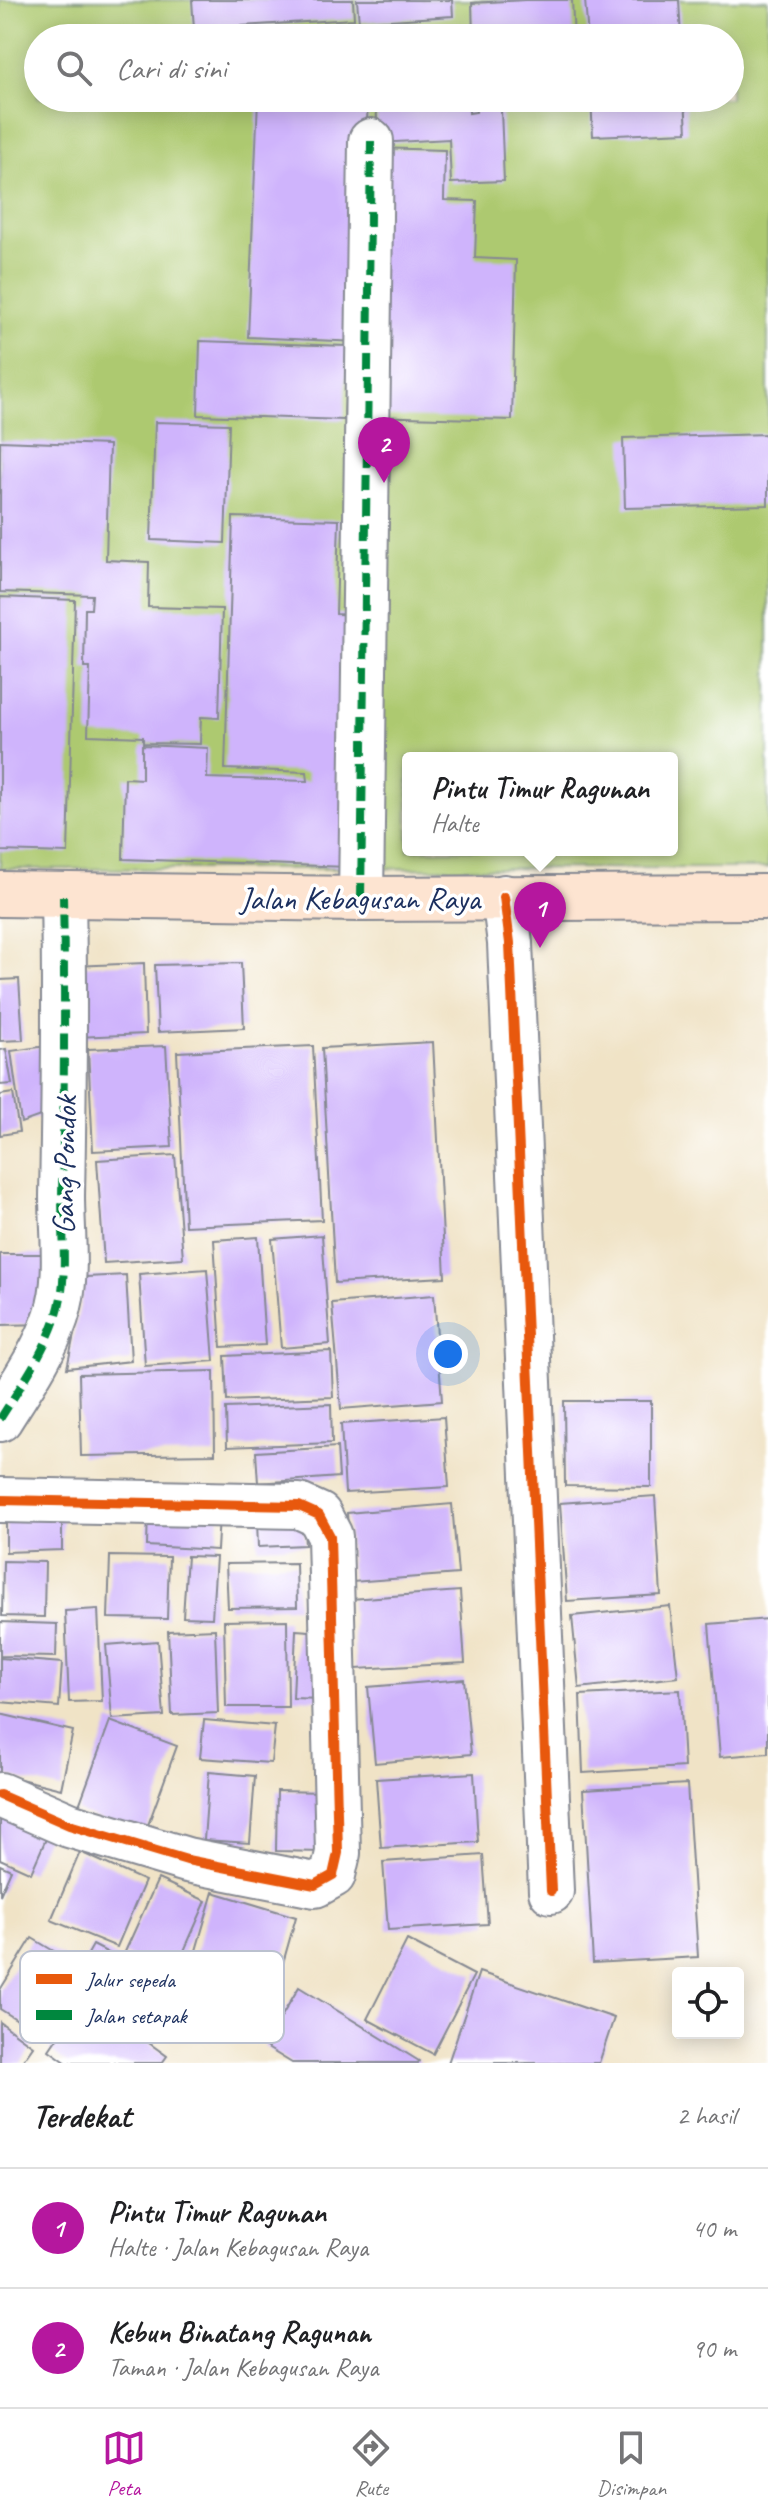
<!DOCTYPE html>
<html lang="id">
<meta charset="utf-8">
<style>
body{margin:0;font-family:Caveat,sans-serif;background:#f6f6f6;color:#202124}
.controls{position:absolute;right:24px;bottom:24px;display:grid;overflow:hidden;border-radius:8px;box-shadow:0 4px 20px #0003}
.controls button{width:72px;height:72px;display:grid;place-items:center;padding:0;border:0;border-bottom:2px solid #e0e0e0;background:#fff;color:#202124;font:40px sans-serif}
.you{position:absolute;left:448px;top:1354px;width:28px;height:28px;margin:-20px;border:6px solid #fff;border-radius:50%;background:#1a73e8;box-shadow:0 0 0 12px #1a73e833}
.badge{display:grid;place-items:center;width:52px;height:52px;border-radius:50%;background:#b5179e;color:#fff;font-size:26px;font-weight:700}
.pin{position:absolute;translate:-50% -66px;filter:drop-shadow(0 2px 4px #0008)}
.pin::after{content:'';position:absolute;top:42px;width:28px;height:24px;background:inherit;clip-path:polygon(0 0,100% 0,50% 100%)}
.popup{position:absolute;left:402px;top:752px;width:276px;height:104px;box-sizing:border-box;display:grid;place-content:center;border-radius:8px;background:#fff;filter:drop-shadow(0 2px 6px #0005);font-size:26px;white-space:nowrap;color:#757577}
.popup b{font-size:30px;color:#202124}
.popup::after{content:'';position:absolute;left:50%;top:100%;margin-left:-16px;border:16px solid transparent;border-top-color:#fff}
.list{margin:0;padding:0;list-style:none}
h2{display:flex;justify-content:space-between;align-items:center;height:104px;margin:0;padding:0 32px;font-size:34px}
h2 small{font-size:26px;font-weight:400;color:#757577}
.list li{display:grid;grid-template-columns:52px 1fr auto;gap:24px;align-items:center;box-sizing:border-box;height:120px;padding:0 32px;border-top:2px solid #e0e0e0}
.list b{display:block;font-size:30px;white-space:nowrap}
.list p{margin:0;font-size:26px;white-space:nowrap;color:#757577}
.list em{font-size:26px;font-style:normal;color:#757577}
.icon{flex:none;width:44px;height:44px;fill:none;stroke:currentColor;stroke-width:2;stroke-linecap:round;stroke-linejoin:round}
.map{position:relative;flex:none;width:768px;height:2063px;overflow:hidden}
.search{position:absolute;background:#fff;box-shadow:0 4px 20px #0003;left:24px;right:24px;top:24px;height:88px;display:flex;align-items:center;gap:20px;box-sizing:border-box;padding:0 28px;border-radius:44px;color:#757577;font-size:30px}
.sheet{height:344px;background:#fff}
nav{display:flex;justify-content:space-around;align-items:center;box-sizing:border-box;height:112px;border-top:2px solid #e0e0e0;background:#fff;font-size:22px;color:#757577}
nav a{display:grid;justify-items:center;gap:4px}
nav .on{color:#b5179e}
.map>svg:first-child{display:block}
.green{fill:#adc96f;stroke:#647c66;stroke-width:2;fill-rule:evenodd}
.building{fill:#cfb4fc}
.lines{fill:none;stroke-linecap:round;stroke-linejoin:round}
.minor-casing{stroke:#868992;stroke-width:48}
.secondary-casing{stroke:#868992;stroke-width:48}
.minor{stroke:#fff;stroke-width:44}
.secondary{stroke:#fde4d1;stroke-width:44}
.quiet{stroke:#00873e;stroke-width:8;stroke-dasharray:16 8;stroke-linecap:butt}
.cycleway-casing{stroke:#fff;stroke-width:15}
.cycleway{stroke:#e8590c;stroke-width:10}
.labels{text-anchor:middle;stroke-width:7;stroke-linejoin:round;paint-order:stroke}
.street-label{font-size:32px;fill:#1b2f5e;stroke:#fff}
.key{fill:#fff;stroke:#bbc1cf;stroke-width:2}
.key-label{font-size:22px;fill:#1b2f5e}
</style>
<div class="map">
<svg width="768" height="2063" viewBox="0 0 768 2063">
<rect width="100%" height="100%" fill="#fff"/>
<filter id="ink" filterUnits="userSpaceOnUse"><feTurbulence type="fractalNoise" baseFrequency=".0125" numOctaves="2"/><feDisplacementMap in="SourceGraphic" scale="16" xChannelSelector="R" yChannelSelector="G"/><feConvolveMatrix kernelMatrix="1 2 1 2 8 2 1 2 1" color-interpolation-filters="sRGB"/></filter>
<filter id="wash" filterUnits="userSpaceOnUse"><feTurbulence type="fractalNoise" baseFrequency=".006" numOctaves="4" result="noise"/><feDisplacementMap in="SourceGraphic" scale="32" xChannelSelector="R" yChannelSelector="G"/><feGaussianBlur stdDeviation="1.8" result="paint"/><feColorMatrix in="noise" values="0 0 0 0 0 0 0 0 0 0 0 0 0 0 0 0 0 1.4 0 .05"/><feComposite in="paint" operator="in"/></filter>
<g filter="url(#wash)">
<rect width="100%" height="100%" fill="#f0e3c6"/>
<path class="green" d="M0,0H768V868L0,869ZM38,38H730V98H38ZM408,758H672V850H408Z"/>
<g id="blocks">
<g class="building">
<path d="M192,0H353L354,19L194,29Z"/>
<path d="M357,0H452L453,16L359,22Z"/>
<path d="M525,0H572L574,38H473L472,3Z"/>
<path d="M585,0H679L681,38H588Z"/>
<path d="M366,26L367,38H269L268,33Z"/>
<path d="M465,30V38H374L373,34Z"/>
<path d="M258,98H368L358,342L248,337Z"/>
<path d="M376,98H468L469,113L476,112V98H577V107L501,110L504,181L451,183L449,139L378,143Z"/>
<path d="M591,98H685L687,132L593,136Z"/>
<path d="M376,148L445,150L444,200L477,201L475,258L516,260L512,420L370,416Z"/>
<path d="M200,341L347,346L344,420L198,415Z"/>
<path d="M155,422L229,424L225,543L151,540Z"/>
<path d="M768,434V505L625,508L623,438Z"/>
<path d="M0,441L109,445L106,560L149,562L148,607L222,609L219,718L201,717L200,744L143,743V737L88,735L90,668H84L85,609H91L92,595L0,592Z"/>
<path d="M233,517L339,520L336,614L361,615L348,867L123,859L125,778L142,779V745L208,748L207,778L308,781L307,772L225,769Z"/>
<path d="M0,597L75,600L68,853L0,851Z"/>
<path d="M144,963L146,1034L76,1037L74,966Z"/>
<path d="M241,963L244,1028L158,1032L155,965Z"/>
<path d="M19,979L23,1040L0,1041V980Z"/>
<path d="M433,1042L445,1277L335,1283L322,1048Z"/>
<path d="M61,1044L57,1110L21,1123L11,1051Z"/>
<path d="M166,1046L172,1147L93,1151L88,1049Z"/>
<path d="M313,1046L322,1220L185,1226L177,1052Z"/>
<path d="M6,1049L12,1084L0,1085V1050Z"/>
<path d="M13,1093L19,1132L0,1135V1095Z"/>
<path d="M175,1155L183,1258L104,1263L97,1160Z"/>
<path d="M322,1235L330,1344L281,1348L272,1239Z"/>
<path d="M258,1237L265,1345L221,1347L214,1240Z"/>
<path d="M0,1254H46L48,1324L0,1325Z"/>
<path d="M207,1269L214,1361L145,1366L139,1274Z"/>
<path d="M126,1275L131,1361L67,1368L86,1277Z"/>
<path d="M434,1295L442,1401L341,1409L332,1303Z"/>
<path d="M331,1351L333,1397L227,1401L225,1356Z"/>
<path d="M214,1371L215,1454L81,1456L79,1374Z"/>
<path d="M564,1401H651V1487L565,1486Z"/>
<path d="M331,1404L332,1443L227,1447L226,1408Z"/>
<path d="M444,1417L449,1487L345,1493L341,1424Z"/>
<path d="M337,1447L339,1477L258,1483L256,1452Z"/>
<path d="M655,1496L661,1595L567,1601L560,1503Z"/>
<path d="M452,1504L458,1574L352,1582L347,1513Z"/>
<path d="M148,1511L219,1515L217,1550L147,1546Z"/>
<path d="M6,1518H62V1550L6,1552Z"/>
<path d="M303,1518L305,1545L258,1547L257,1521Z"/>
<path d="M110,1556L169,1557L167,1619L108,1618Z"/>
<path d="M187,1556L216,1557L212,1618L183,1617Z"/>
<path d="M3,1561L45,1562L44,1617L2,1616Z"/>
<path d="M296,1563L297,1607L228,1608L226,1564Z"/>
<path d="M460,1591L465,1663L356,1669L351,1599Z"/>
<path d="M670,1606L678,1677L579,1688L572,1616Z"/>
<path d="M98,1609L102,1701L69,1702L65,1611Z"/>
<path d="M768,1619V1753L720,1757L709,1624Z"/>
<path d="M287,1620L288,1707H226L224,1621Z"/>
<path d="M0,1622L57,1624L56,1657L0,1656Z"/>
<path d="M215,1629L218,1713L172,1715L168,1631Z"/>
<path d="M296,1630L323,1632L321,1699L293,1698Z"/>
<path d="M158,1641L164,1716L112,1719L106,1645Z"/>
<path d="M0,1658L62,1663L59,1707L0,1702Z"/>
<path d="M464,1679L471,1754L375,1763L368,1687Z"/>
<path d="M680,1690L684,1767L583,1773L580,1695Z"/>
<path d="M0,1714L73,1731L61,1789L0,1774Z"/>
<path d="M204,1720L275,1726L271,1763L200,1758Z"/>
<path d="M110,1721L177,1746L144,1836L77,1811Z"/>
<path d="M209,1772L255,1776L250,1843L204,1840Z"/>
<path d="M474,1773L478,1842L381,1848L376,1779Z"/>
<path d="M687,1784L698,1957L593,1963L583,1790Z"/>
<path d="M277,1791L325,1792L324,1852L276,1851Z"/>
<path d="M0,1810L49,1832L31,1873L0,1859Z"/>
<path d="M80,1852L145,1881L117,1947L51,1920Z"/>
<path d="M483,1855L488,1924L388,1930L383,1862Z"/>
<path d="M0,1865L11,1870L0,1895Z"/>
<path d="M158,1879L206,1901L173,1976L124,1954Z"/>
<path d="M213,1892L296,1917L270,2009L186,1985Z"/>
<path d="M32,1938L72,1962L32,2029L0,2009V1990Z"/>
<path d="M407,1940L474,1975L433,2054L367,2019Z"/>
<path d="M93,1945L170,1985L147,2028L70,1986Z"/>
<path d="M479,1972L614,2018L599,2063H448Z"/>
<path d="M299,1987L419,2061L418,2063H292L264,2046Z"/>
<path d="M85,1997L167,2056L162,2063H67L49,2050Z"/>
<path d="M0,2022L33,2046L21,2063H0Z"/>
</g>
</g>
</g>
<g filter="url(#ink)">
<use href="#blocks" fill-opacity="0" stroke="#868992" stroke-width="2"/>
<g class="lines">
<g class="minor-casing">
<g id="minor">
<path d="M504,897L510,943L551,1891"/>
<path d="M361,899L371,141"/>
<path d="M0,1419C20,1387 44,1353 56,1317C69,1279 62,1235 62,1196C64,1095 65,996 63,896"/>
<path d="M0,1500L299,1506L319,1515L330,1536L338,1853L333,1875L315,1885L187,1860L69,1825L0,1795"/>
</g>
</g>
<g class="secondary-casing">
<path id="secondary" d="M0,894L361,899L768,897"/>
</g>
<use href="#minor" class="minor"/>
<use href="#secondary" class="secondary"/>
<g class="quiet">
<path d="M361,899L371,141"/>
<path d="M0,1419C20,1387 44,1353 56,1317C69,1279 62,1235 62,1196C64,1095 65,996 63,896"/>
</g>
<g class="cycleway-casing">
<g id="cycleway">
<path d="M504,897L510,943L551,1891"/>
<path d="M0,1500L299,1506L319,1515L330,1536L338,1853L333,1875L315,1885L187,1860L69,1825L0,1795"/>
</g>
</g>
<use href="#cycleway" class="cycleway"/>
</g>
</g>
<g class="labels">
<g class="street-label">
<text x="360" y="909">Jalan Kebagusan Raya</text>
<text transform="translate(64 1165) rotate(-89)" y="11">Gang Pondok</text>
</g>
</g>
<rect x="20" y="1951" width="264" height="92" rx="12" class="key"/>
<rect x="36" y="1974" width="36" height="10" fill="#e8590c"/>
<rect x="36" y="2010" width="36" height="10" fill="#00873e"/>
<g class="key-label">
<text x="86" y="1987">Jalur sepeda</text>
<text x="86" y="2023">Jalan setapak</text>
</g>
</svg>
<div class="controls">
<button><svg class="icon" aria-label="locate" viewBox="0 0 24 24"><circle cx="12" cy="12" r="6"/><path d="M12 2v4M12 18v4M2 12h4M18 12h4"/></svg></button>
</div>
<div class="you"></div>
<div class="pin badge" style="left:540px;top:948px">1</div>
<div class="popup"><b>Pintu Timur Ragunan</b>Halte</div>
<div class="pin badge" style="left:384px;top:483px">2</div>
<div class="search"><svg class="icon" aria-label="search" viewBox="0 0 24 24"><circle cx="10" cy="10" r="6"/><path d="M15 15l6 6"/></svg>Cari di sini</div>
</div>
<section class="sheet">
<h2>Terdekat<small>2 hasil</small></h2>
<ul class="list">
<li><span class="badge">1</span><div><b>Pintu Timur Ragunan</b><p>Halte · Jalan Kebagusan Raya</p></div><em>40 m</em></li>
<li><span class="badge">2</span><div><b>Kebun Binatang Ragunan</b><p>Taman · Jalan Kebagusan Raya</p></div><em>90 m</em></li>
</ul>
</section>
<nav>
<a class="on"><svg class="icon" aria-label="map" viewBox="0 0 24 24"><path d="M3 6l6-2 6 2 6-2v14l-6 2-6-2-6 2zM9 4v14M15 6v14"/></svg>Peta</a>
<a><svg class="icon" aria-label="directions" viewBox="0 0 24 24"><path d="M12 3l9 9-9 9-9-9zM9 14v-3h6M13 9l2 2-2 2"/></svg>Rute</a>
<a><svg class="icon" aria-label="saved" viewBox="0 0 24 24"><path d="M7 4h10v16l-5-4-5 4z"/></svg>Disimpan</a>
</nav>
